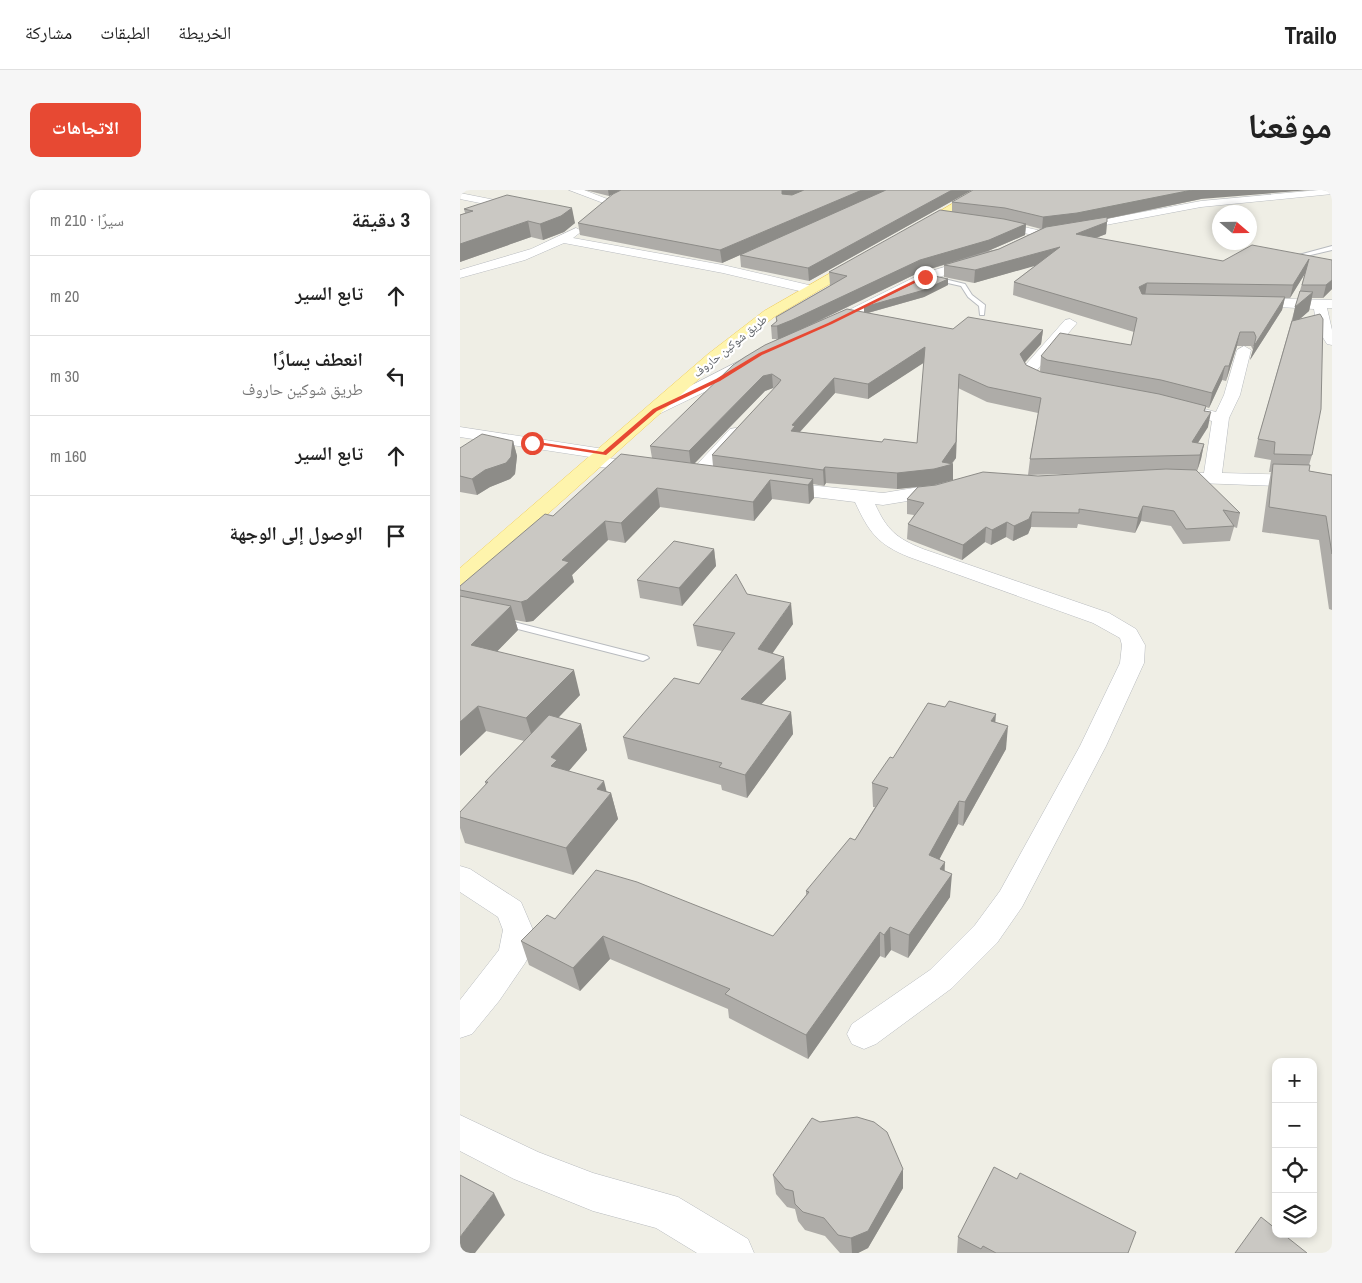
<!DOCTYPE html>
<html lang="ar">
<meta charset="utf-8">
<style>
body{margin:0;font-family:"Archivo Narrow","Noto Naskh Arabic",sans-serif;background:#f6f6f6;color:#222;direction:rtl}
.controls{position:absolute;right:15px;bottom:15px;display:grid;overflow:hidden;border-radius:10px;box-shadow:0 2px 8px #0003}
.controls button{width:45px;height:45px;display:grid;place-items:center;padding:0;border:0;border-bottom:1px solid #e0e0e0;background:#fff;color:#222;font:25px sans-serif}
.compass{position:absolute;left:752px;top:15px;width:45px;height:45px;border-radius:50%;background:#fff;box-shadow:0 2px 8px #0003;rotate:110deg}
.stop{position:absolute;width:15px;height:15px;margin:-11px;border:4px solid #e74933;border-radius:50%;background:#fff}
.stop.end{background:#e74933;border-color:#fff;box-shadow:0 1px 5px #0008}
.list{margin:0;padding:0;list-style:none}
h2{display:flex;justify-content:space-between;align-items:center;height:65px;margin:0;padding:0 20px;font-size:21px}
h2 small{font-size:16px;font-weight:400;color:#767676}
.list li{display:grid;grid-template-columns:32px 1fr auto;gap:15px;align-items:center;box-sizing:border-box;height:80px;padding:0 20px;border-top:1px solid #e0e0e0}
.list b{display:block;font-size:19px;white-space:nowrap}
.list p{margin:0;font-size:16px;white-space:nowrap;color:#767676}
.list em{font-size:16px;font-style:normal;color:#767676}
.icon{flex:none;width:28px;height:28px;fill:none;stroke:currentColor;stroke-width:2;stroke-linecap:round;stroke-linejoin:round}
.map{position:relative;flex:none;width:872px;height:1063px;overflow:hidden;direction:ltr;border-radius:10px}
header{display:flex;align-items:center;gap:30px;box-sizing:border-box;height:70px;padding:0 25px;background:#fff;border-bottom:1px solid #e0e0e0}
header strong{font-size:24px}
nav{display:flex;gap:28px;margin-inline-start:auto;font-size:18px}
.intro{display:flex;align-items:center;justify-content:space-between;box-sizing:border-box;height:120px;padding:0 30px}
h1{margin:0;font-size:35px}
.button{padding:12px 22px;border-radius:10px;background:#e74933;color:#fff;font-size:18px;font-weight:700}
main{display:flex;gap:30px;padding:0 30px}
aside{flex:1;background:#fff;border-radius:10px;box-shadow:0 2px 8px #0003}
.map>svg:first-child{display:block}
.lines{fill:none;stroke-linecap:round;stroke-linejoin:round}
.service-casing{stroke:#b8bbbf;stroke-width:2}
.minor-casing{stroke:#b8bbbf;stroke-width:1}
.primary-casing{stroke:#f0cd5e;stroke-width:1}
.service{fill:#fff;fill-rule:evenodd}
.minor{fill:#fff;fill-rule:evenodd}
.primary{fill:#fef4ac;fill-rule:evenodd}
.wall{fill:#aeaca8;fill-rule:evenodd}
.shaded-wall{fill:#8d8c88}
.building{fill:#cac8c3;stroke:#8d8c88;fill-rule:evenodd}
.route{fill:#e74933}
.labels{text-anchor:middle;stroke-width:4.5;stroke-linejoin:round;paint-order:stroke}
.far-street-label{font-size:12px;fill:#5d6166;stroke:#fff}
</style>
<header>
<strong>Trailo</strong>
<nav><a>الخريطة</a><a>الطبقات</a><a>مشاركة</a></nav>
</header>
<div class="intro"><h1>موقعنا</h1><a class="button">الاتجاهات</a></div>
<main>
<div class="map">
<svg width="872" height="1063" viewBox="0 0 872 1063">
<rect width="100%" height="100%" fill="#efeee5"/>
<g class="lines">
<g class="service-casing">
<g id="service">
<path d="M872,56V60L838,68L835,66Z"/>
<path d="M472,86L505,94L512,105L525,115L524,125H520L519,116L508,107L501,96L470,89Z"/>
<path d="M42,429L187,466L189,468L183,471L38,434L36,432L38,430Z"/>
</g>
</g>
<g class="minor-casing">
<g id="minor">
<path d="M109,0H124L155,12L150,15L146,14Z"/>
<path d="M859,0H872V4L741,17L582,47L528,35L526,33L532,30L582,41L741,11Z"/>
<path d="M0,3L60,15L65,18L60,21L0,9Z"/>
<path d="M116,38L122,41L113,48L263,75L353,96L354,99L348,103L263,83L104,53L65,70L0,88V80L71,59Z"/>
<path d="M518,67L524,71L522,74L469,90L371,138L366,139L359,135L461,84Z"/>
<path d="M790,108L872,110V118H867L872,140V155L867,154L857,138L854,119L785,115L783,112Z"/>
<path d="M610,129L617,133L577,180L585,186L600,190L602,193L594,198L575,193L560,181L605,130Z"/>
<path d="M784,156L791,160L780,205L769,228L762,283L872,286V298L710,292L704,291L701,287L704,283H744L752,231L711,220L709,217L717,212L756,222L764,205L777,160Z"/>
<path d="M287,167L295,172L292,175L263,193L201,223H189L187,220L189,217Z"/>
<path d="M0,237L144,259L150,260L153,264L149,268L191,275L194,279L191,283L185,284L135,276L129,275L126,271L130,267L0,247Z"/>
<path d="M276,238L282,239L284,243L282,247L242,290H230L227,286L230,282L270,239Z"/>
<path d="M321,292L423,303L484,293L491,295L493,299L491,303L484,305L423,315L415,314C427,340 436,348 463,359L649,423L676,439L685,455L684,473L646,556L562,717L537,753L492,798L416,854L404,859L392,854L387,844L392,834L470,780L515,735L540,701L620,556L660,473L662,455L660,448L633,433L449,367C417,354 409,342 395,312L314,302L312,298L314,294Z"/>
<path d="M0,676L10,679L61,712L73,740L70,764L65,773L39,811L12,844L0,848V810L39,760L43,740L38,727L0,702Z"/>
<path d="M0,925L78,962L133,983L218,1007L288,1049L294,1063H237L196,1038L133,1021L54,989L0,961Z"/>
</g>
</g>
<g class="primary-casing">
<g id="primary">
<path d="M515,0H529L459,43L455,44L449,40Z"/>
<path d="M402,65L409,69L407,72L314,127L260,170L8,395L0,397V378L248,164L304,121Z"/>
</g>
</g>
<use href="#service" class="service"/>
<use href="#minor" class="minor"/>
<use href="#primary" class="primary"/>
</g>
<g class="wall">
<path d="M125,0H512L349,91L281,77L280,65L262,73L120,45L118,33L160,1L149,6Z"/>
<path d="M741,9L647,29L646,44L636,48L763,71L872,70V99L863,108H852L849,121L839,129L852,265L849,275V281L872,285V420L869,419L859,350L802,342L808,298L811,282H809L811,270L794,267L798,249L845,83L830,108H825L822,120L790,170L793,160L791,156H777L766,191L762,190L749,218L746,217L745,221L748,237L738,253L744,254L741,269L737,281H736L780,323L777,338L774,337L770,351L723,354L711,336L681,331L675,343L618,334L617,338L571,337L568,344L553,351L546,347L531,355L525,352L502,370L447,349L448,334L454,325L447,324V309L458,297L437,299L366,293L364,296L353,294L354,308L349,314L312,309L294,331L200,317L165,353L148,350L112,385L114,392L73,431L66,432L55,430L58,440L37,461L120,505L98,528L121,534L127,560L108,581L146,601L151,603L158,629L113,685L5,653L0,638V622L26,595L25,592L64,551L26,541L0,566V396L93,326L192,268L190,256L317,149H312L311,136L316,132V127L371,95H370L369,82L492,21V12ZM566,35L581,39L539,59L528,61L565,45ZM484,75V87L514,93L576,75L554,92L553,105L674,142L671,155L581,166L580,181L583,183L566,175L565,172L581,154L583,140L493,139L408,123L464,107L488,95L404,117V122L363,129L460,82ZM464,172L457,253L422,252L340,242L375,203L408,209ZM313,198L314,199L252,265L253,276L234,274L305,201ZM498,198L527,212L578,223L570,269L568,285L637,283L578,286L474,295L493,290V274H492L496,268Z"/>
<path d="M4,19L115,33L104,42L83,50L71,47L0,72V25L5,23Z"/>
<path d="M53,251L57,266L55,284L50,289L30,297L17,305L0,302V258Z"/>
<path d="M254,359L256,376L222,416L180,408L177,390Z"/>
<path d="M287,404L333,434L312,463L324,467L326,489L301,514L331,522L333,544L287,608L262,600L261,595L168,569L163,547L239,494L262,461L237,456L233,435Z"/>
<path d="M535,533L546,559L503,636L498,634L479,669L485,681L490,707L448,768L431,760L425,768L420,766L348,869L269,828L268,819L150,769L120,801L69,775L61,751L95,729L313,746L346,705V701L395,650L415,617H413L412,593L433,568Z"/>
<path d="M313,985L443,998L408,1058L398,1063H380L365,1046L345,1040L338,1031L335,1019L327,1017L316,1004Z"/>
<path d="M498,1047L669,1063H497Z"/>
</g>
<g class="shaded-wall">
<path d="M148,0H161L149,6Z"/>
<path d="M321,0H346L322,11Z"/>
<path d="M402,0H427L262,73L260,60Z"/>
<path d="M492,0H512L349,91L348,78Z"/>
<path d="M732,0H850L741,9L616,35L582,39L583,27Z"/>
<path d="M112,18L115,33L104,42L83,50L80,34Z"/>
<path d="M68,31L71,47L0,72V54Z"/>
<path d="M647,32L646,44L615,56L616,44Z"/>
<path d="M566,34L565,45L528,61L460,82L333,143L318,150L317,136L460,70Z"/>
<path d="M600,57L599,69L514,93L515,80Z"/>
<path d="M849,69L846,82L830,108L833,95Z"/>
<path d="M488,89V95L464,107L404,124V117Z"/>
<path d="M872,90V99L863,108L866,95Z"/>
<path d="M687,93L685,106L677,110L679,97Z"/>
<path d="M853,102L849,121L831,137L835,117Z"/>
<path d="M825,107L822,120L790,170L794,156Z"/>
<path d="M583,140L581,154L559,179L560,164Z"/>
<path d="M780,142L777,156L766,191L769,176Z"/>
<path d="M465,157V172L408,209V194Z"/>
<path d="M765,176L762,190L749,218L752,203Z"/>
<path d="M312,184L313,198L305,201L231,277L229,261L303,186Z"/>
<path d="M374,188L375,203L336,246L331,241L332,235Z"/>
<path d="M498,198L496,268L491,274H493V290L474,295L437,299V283L482,272Z"/>
<path d="M751,222L748,237L730,265L732,252Z"/>
<path d="M53,251L57,266L55,284L50,289L30,297L17,305L12,289Z"/>
<path d="M744,254L741,269L737,281L740,265Z"/>
<path d="M365,277L366,293L364,296L363,280Z"/>
<path d="M353,289L354,308L349,314L348,295Z"/>
<path d="M310,290L312,309L294,331L293,312Z"/>
<path d="M197,298L200,317L165,353L161,333Z"/>
<path d="M683,316L681,331L675,343L678,328Z"/>
<path d="M572,322L571,337L568,344L553,351L554,336Z"/>
<path d="M145,331L148,350L112,385L114,392L73,431L66,432L61,412L102,370Z"/>
<path d="M547,332L546,347L531,355L532,340Z"/>
<path d="M526,337L525,352L502,370L503,355Z"/>
<path d="M254,359L256,376L222,416L219,398Z"/>
<path d="M331,413L333,434L300,481L298,459Z"/>
<path d="M51,416L58,440L19,480L11,455Z"/>
<path d="M324,467L326,489L284,532L281,509Z"/>
<path d="M114,480L120,505L74,553L66,528Z"/>
<path d="M18,516L26,541L0,566V532Z"/>
<path d="M331,522L333,544L287,608L285,585Z"/>
<path d="M536,524L534,547L531,531Z"/>
<path d="M121,534L127,560L102,589L91,576V567Z"/>
<path d="M548,536L546,559L503,636L505,612Z"/>
<path d="M144,591L148,607L151,603L158,629L113,685L106,658L137,599Z"/>
<path d="M499,611L498,634L469,689V665Z"/>
<path d="M485,672L484,694L492,684L490,707L448,768L449,745L480,679Z"/>
<path d="M430,737L431,760L425,768L424,745Z"/>
<path d="M420,742V766L348,869L346,845Z"/>
<path d="M143,746L150,769L120,801L113,778Z"/>
<path d="M443,979V998L408,1058L398,1063H392L391,1048Z"/>
<path d="M34,1003L45,1025L15,1063H0V1047Z"/>
</g>
<g class="building">
<path d="M161,0H322V4L332,5L344,0H402L260,60L118,33L153,4Z"/>
<path d="M426,0H492L348,78L280,65Z"/>
<path d="M513,0H732L617,23L583,27L545,18L492,12Z"/>
<path d="M47,5L112,18L101,26L80,34L68,31L0,54V25L13,21L4,19Z"/>
<path d="M480,20L544,29L566,34L529,50L460,70L332,130L317,136H311L317,131L316,127L387,86L369,82Z"/>
<path d="M647,27V32L616,44L763,71L792,55L872,70V90L866,95H842L849,69L833,95L687,93L679,97L682,104L825,107L794,156L796,147L794,142H780L769,176H765L752,203L701,190L587,170L581,166L600,143L671,155L677,128L554,92L600,57L515,80L484,75L539,59L586,37Z"/>
<path d="M470,85L488,89L464,100L404,117Z"/>
<path d="M840,101L853,102L835,117Z"/>
<path d="M387,119L493,139L508,127L583,140L560,164L566,175L581,182L699,204L746,216L744,221L751,222L732,252L744,254L740,265L570,269L581,208L528,197L499,184L496,252L482,272L493,274L474,279L437,283L365,277L363,280L252,265L318,194L321,190L312,184L303,186L229,261L190,256L273,175L285,167L305,155ZM465,157L457,253L424,249L422,252L331,241L335,236L332,235L374,188L408,194Z"/>
<path d="M860,124L863,129L861,219L852,265L814,264L815,252L798,249L832,131Z"/>
<path d="M22,244L53,251L51,267L46,273L25,280L12,289L0,286V258Z"/>
<path d="M161,264L353,289L348,295L310,290L293,312L197,298L161,333L145,331L102,370L109,372L67,410L61,412L0,400V396L85,324L93,326Z"/>
<path d="M813,274L850,275L849,281L872,285V364L866,326L809,317Z"/>
<path d="M706,279L736,280L780,323L763,320L774,336L726,339L714,321L683,316L678,328L619,319V323L572,322L569,329L554,336L547,332L532,340L526,337L503,355L448,334L464,313L447,309L458,297L476,295L523,282L578,286Z"/>
<path d="M214,351L254,359L219,398L177,390Z"/>
<path d="M276,384L287,404L331,413L298,459L324,467L281,509L331,522L285,585L259,577L262,573L163,547L214,488L239,494L275,443L233,435Z"/>
<path d="M0,406L51,416L11,455L114,480L66,528L18,516L0,532Z"/>
<path d="M489,511L536,524L531,531L548,536L505,612L499,611L469,665L485,672L480,679L492,684L449,745L430,737L424,745L420,742L346,845L265,804L270,799L143,746L113,778L61,751L87,725L95,729L136,680L177,692L313,746L349,702L346,701L390,648L395,650L428,598L412,593L430,567L433,568L468,513L485,517Z"/>
<path d="M89,525L121,534L91,567L97,570L91,576L144,591L137,599L151,603L106,658L0,627V622L28,592H25Z"/>
<path d="M397,927L414,932L427,942L443,979L408,1041L391,1048L378,1045L364,1028L343,1022L335,1014L333,1001L325,999L313,985L352,928L360,932Z"/>
<path d="M534,977L557,989L560,983L676,1042L668,1063H536L523,1056L521,1059L498,1047Z"/>
<path d="M0,985L34,1003L0,1047Z"/>
<path d="M801,1027L816,1039V1044H823L847,1063H775Z"/>
</g>
<path class="route" d="M463,86L467,87L372,134L302,165L260,191L197,221L146,265L69,253L72,251L143,262L193,219L256,189L299,163L368,133Z"/>
<g class="labels">
<g class="far-street-label">
<text transform="translate(270 156) rotate(-39)" y="4">طريق شوكين حاروف</text>
</g>
</g>
</svg>
<div class="controls">
<button>+</button>
<button>−</button>
<button><svg class="icon" aria-label="locate" viewBox="0 0 24 24"><circle cx="12" cy="12" r="6"/><path d="M12 2v4M12 18v4M2 12h4M18 12h4"/></svg></button>
<button><svg class="icon" aria-label="layers" viewBox="0 0 24 24"><path d="M12 4l9 5-9 5-9-5zM3 14l9 5 9-5"/></svg></button>
</div>
<svg class="compass" viewBox="-18 -18 36 36"><path d="M0-13l5 13h-10z" fill="#e53935"/><path d="M0 13l5-13h-10z" fill="#767676"/></svg>
<div class="stop" style="left:72px;top:253px"></div>
<div class="stop end" style="left:465px;top:87px"></div>
</div>
<aside>
<h2>3 دقيقة<small>سيرًا · 210 m</small></h2>
<ul class="list">
<li><svg class="icon" aria-label="ahead" viewBox="0 0 24 24"><path d="M12 20V5M6 11l6-6 6 6"/></svg><div><b>تابع السير</b></div><em>20 m</em></li>
<li><svg class="icon" aria-label="left" viewBox="0 0 24 24"><path d="M17 20v-9H6M10 6l-5 5 5 5"/></svg><div><b>انعطف يسارًا</b><p>طريق شوكين حاروف</p></div><em>30 m</em></li>
<li><svg class="icon" aria-label="ahead" viewBox="0 0 24 24"><path d="M12 20V5M6 11l6-6 6 6"/></svg><div><b>تابع السير</b></div><em>160 m</em></li>
<li><svg class="icon" aria-label="arrive" viewBox="0 0 24 24"><path d="M6 21V4h12l-3 4 3 4H6"/></svg><div><b>الوصول إلى الوجهة</b></div></li>
</ul>
</aside>
</main>
